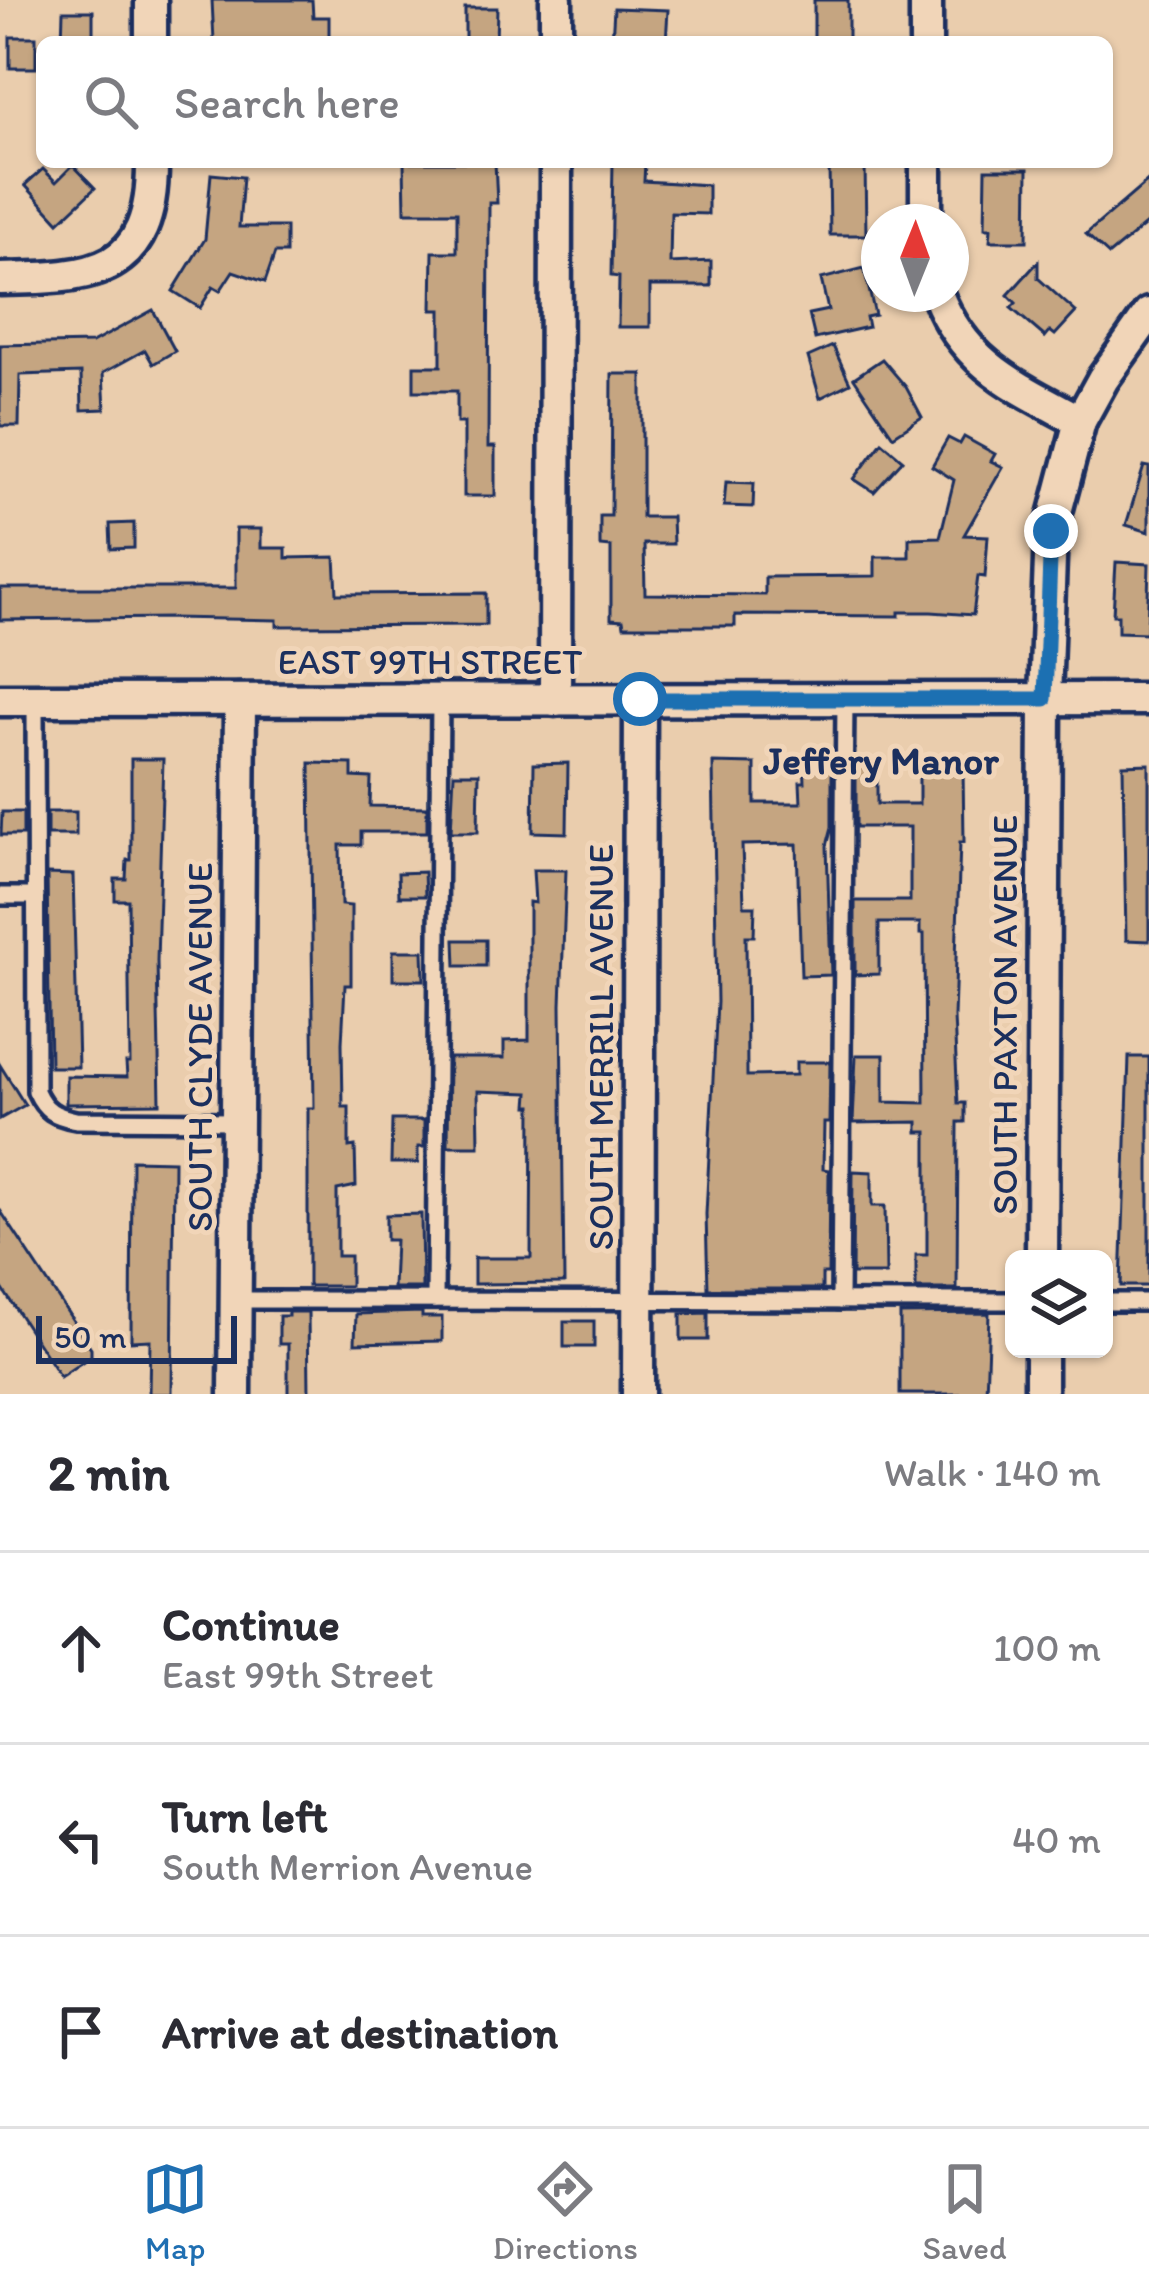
<!DOCTYPE html>
<meta charset="utf-8">
<style>
body{margin:0;font-family:Itim,sans-serif;background:#f2f2f3;color:#2b2b33}
.controls{position:absolute;right:36px;bottom:36px;display:grid;overflow:hidden;border-radius:18px;box-shadow:0 3px 9px #0004}
.controls button{width:108px;height:108px;display:grid;place-items:center;padding:0;border:0;border-bottom:3px solid #e1e1e2;background:#fff;color:#2b2b33;font:60px sans-serif}
.compass{position:absolute;left:861px;top:204px;width:108px;height:108px;border-radius:50%;background:#fff;box-shadow:0 3px 9px #0004;rotate:1deg}
.scale{position:absolute;left:36px;bottom:30px;width:201px;box-sizing:border-box;padding-left:12px;border:6px solid #1b2f5e;border-top:0;font-size:33px;line-height:42px;white-space:nowrap;color:#1b2f5e;-webkit-text-stroke:9px #f1d5b8;paint-order:stroke}
.stop{position:absolute;width:36px;height:36px;margin:-27px;border:9px solid #1f6fb2;border-radius:50%;background:#fff}
.stop.end{background:#1f6fb2;border-color:#fff;box-shadow:0 3px 12px #0008}
.list{margin:0;padding:0;list-style:none}
h2{display:flex;justify-content:space-between;align-items:center;height:156px;margin:0;padding:0 48px;font-size:51px}
h2 small{font-size:39px;font-weight:400;color:#7c7c81}
.list li{display:grid;grid-template-columns:78px 1fr auto;gap:36px;align-items:center;box-sizing:border-box;height:192px;padding:0 48px;border-top:3px solid #e1e1e2}
.list b{display:block;font-size:45px;white-space:nowrap}
.list p{margin:0;font-size:39px;white-space:nowrap;color:#7c7c81}
.list em{font-size:39px;font-style:normal;color:#7c7c81}
.icon{flex:none;width:66px;height:66px;fill:none;stroke:currentColor;stroke-width:2;stroke-linecap:round;stroke-linejoin:round}
.map{position:relative;flex:none;width:1149px;height:1394px;overflow:hidden}
.search{position:absolute;background:#fff;box-shadow:0 3px 9px #0004;left:36px;right:36px;top:36px;height:132px;display:flex;align-items:center;gap:30px;box-sizing:border-box;padding:0 42px;border-radius:18px;color:#7c7c81;font-size:45px}
.sheet{height:732px;background:#fff}
nav{display:flex;justify-content:space-around;align-items:center;box-sizing:border-box;height:168px;border-top:3px solid #e1e1e2;background:#fff;font-size:33px;color:#7c7c81}
nav a{display:grid;justify-items:center;gap:6px}
nav .on{color:#1f6fb2}
.map>svg:first-child{display:block}
.building{fill:#c5a581;stroke:#1b2f5e;stroke-width:3}
.lines{fill:none;stroke-linecap:round;stroke-linejoin:round}
.lane-casing{stroke:#1b2f5e;stroke-width:24}
.street-casing{stroke:#1b2f5e;stroke-width:39}
.lane{stroke:#f1d5b8;stroke-width:15}
.street{stroke:#f1d5b8;stroke-width:30}
.route{stroke:#1f6fb2;stroke-width:15}
.labels{text-anchor:middle;stroke-width:10;stroke-linejoin:round;paint-order:stroke}
.street-label{font-size:36px;fill:#1b2f5e;stroke:#f1d5b8}
.neighbourhood-label{font-size:39px;font-weight:bold;fill:#1b2f5e;stroke:#f1d5b8}
</style>
<div class="map">
<svg width="1149" height="1394" viewBox="0 0 1149 1394">
<rect width="100%" height="100%" fill="#eacdad"/>
<filter id="ink" filterUnits="userSpaceOnUse"><feTurbulence type="fractalNoise" baseFrequency=".00833" numOctaves="2"/><feDisplacementMap in="SourceGraphic" scale="24" xChannelSelector="R" yChannelSelector="G"/><feConvolveMatrix kernelMatrix="1 2 1 2 8 2 1 2 1" color-interpolation-filters="sRGB"/></filter>
<g filter="url(#ink)">
<g class="building">
<path d="M212,0H312L313,17H329V42H214Z"/>
<path d="M814,0H848V39L814,40Z"/>
<path d="M465,8H497L496,42H465Z"/>
<path d="M614,8L668,10L666,42H612Z"/>
<path d="M63,11H93V42H62Z"/>
<rect x="10" y="37" width="26" height="31"/>
<path d="M404,162H495L497,203H489L488,447H495V496H464V423H457V391H414V366H441V310H432L433,252H457V212H405Z"/>
<path d="M613,162H645L644,181L708,185V214L671,213L670,263L711,261V286H650V327H618L619,277L611,276Z"/>
<path d="M829,163H865L866,235H830Z"/>
<path d="M73,165L95,188L59,222L25,185L43,169L56,182Z"/>
<path d="M986,169H1028L1027,241H990L991,228H985Z"/>
<path d="M211,174L243,177L239,227H286V253H275L265,282L233,271L220,291L213,287L200,308L173,291L205,239Z"/>
<path d="M1149,180V222L1109,255L1086,234Z"/>
<path d="M1038,262V278L1076,312L1055,335L1050,331L1045,337L1011,308L1016,303L1008,295Z"/>
<path d="M864,268L875,315L866,317L868,327L815,339L809,314L828,310L821,279Z"/>
<path d="M153,310L175,351L153,364L145,350L103,373L105,409L82,410L81,373L20,375L19,426H0V345L92,343Z"/>
<path d="M833,346L850,383L820,398L808,357Z"/>
<path d="M882,359L906,387L922,417L893,436L854,378Z"/>
<path d="M612,374H642V517H672L673,544H644L645,594L765,595V577L875,576V557H909V538L940,537L954,480L932,466L948,438L960,444L964,437L995,454L991,461L1003,467L964,535L988,536L985,577L978,576L973,615L931,612H899V616L735,615V626H624L623,620L611,619V547L600,546V516H611Z"/>
<path d="M882,442L903,460L874,492L854,479Z"/>
<path d="M1144,466L1149,467V532L1126,525Z"/>
<path d="M726,482L754,483L753,507L724,506Z"/>
<path d="M134,523V548L111,549L110,524Z"/>
<path d="M236,529H261V548H286V558L335,557L337,594L486,593V625L277,626V620L170,618L0,620V588H236Z"/>
<path d="M1116,562L1149,564L1147,633L1118,632V615H1113Z"/>
<path d="M131,759H163L157,961L160,1103L66,1104V1076L127,1077L126,1063H130L128,900H115V879H126L127,860H131Z"/>
<path d="M804,760H832V827L827,846L831,975L801,976L797,844L742,845L744,906H755L754,936H746L747,1076L796,1075V1062H830L829,1123H824L823,1169L829,1170L828,1274H822V1289H708L706,1214L717,1002L713,763L755,764V803H801L800,782H805Z"/>
<path d="M856,760H877V804H919V763H961L963,768L964,842H960L954,1017L958,1103H965V1122H958L957,1289H916V1255H927V1132H918V1122L853,1123L856,1055H884V1102L925,1103L924,934H920V923H879V974L855,975V901H910V827H856Z"/>
<path d="M310,763L352,764V777L371,778L370,806L427,807V832H361V845H340L341,905L351,906V985H345L342,1043L343,1107H349V1147L355,1146L356,1186L337,1190V1256H350V1286H308V1108H314Z"/>
<path d="M568,763L567,833L533,832L534,764Z"/>
<path d="M1149,764V941L1126,940L1123,765Z"/>
<path d="M454,773H479L478,832H451Z"/>
<path d="M2,812H23V835H1Z"/>
<rect x="47" y="812" width="29" height="23"/>
<path d="M533,870H566L561,1005L564,1283L474,1284V1258H531L532,1106H528L529,1093L478,1091L479,1146H448L449,1058H504V1041L529,1040V902L535,903Z"/>
<path d="M424,872L425,896H399L398,873Z"/>
<path d="M47,874L73,875L78,1067H50Z"/>
<path d="M455,940H486V966H456Z"/>
<path d="M393,951H423L424,980H393Z"/>
<path d="M1129,1057H1149V1286H1121Z"/>
<path d="M0,1065L25,1105L0,1119Z"/>
<path d="M392,1120H424V1147H418V1163H391Z"/>
<path d="M132,1160L174,1161L172,1394H149L150,1340L131,1341Z"/>
<path d="M853,1171L872,1172V1206H885L886,1274H852Z"/>
<path d="M0,1210L91,1348V1356L60,1377L0,1285Z"/>
<path d="M421,1214L422,1288H393L395,1240H386V1215Z"/>
<path d="M288,1312H308L309,1394H288V1344H279V1316H288Z"/>
<path d="M422,1312V1317H442V1341L355,1343L356,1314Z"/>
<path d="M708,1313V1340H681V1314Z"/>
<path d="M989,1313L986,1394H900V1314Z"/>
<rect x="564" y="1321" width="30" height="26"/>
</g>
<g class="lines">
<g class="lane-casing">
<g id="lane">
<path d="M35,700L36,1091C45,1111 55,1116 76,1120L237,1121"/>
<path d="M0,896H36"/>
<path d="M236,1300L1014,1301"/>
<path d="M435,1300L440,700"/>
<path d="M840,1301L845,699"/>
<path d="M1104,1302H1149"/>
</g>
</g>
<g class="street-casing">
<g id="street">
<path d="M151,0V42"/>
<path d="M926,0V42"/>
<path d="M556,42V0"/>
<path d="M926,162V222"/>
<path d="M0,279C93,278 153,275 152,162"/>
<path d="M937,294C965,366 1016,386 1080,421L1051,531L1045,699L1042,1259"/>
<path d="M1080,421L1103,379L1149,314"/>
<path d="M0,700L1149,699"/>
<path d="M555,700L556,162"/>
<path d="M235,1394L240,700"/>
<path d="M638,1394L640,699"/>
<path d="M1041,1394V1349"/>
</g>
</g>
<use href="#lane" class="lane"/>
<use href="#street" class="street"/>
</g>
</g>
<g class="lines" filter="url(#ink)">
<path class="route" d="M640,699H1045L1051,531"/>
</g>
<g class="labels">
<g class="street-label">
<text x="430" y="674">EAST 99TH STREET</text>
<text transform="translate(1004 1015) rotate(-90)" y="13">SOUTH PAXTON AVENUE</text>
<text transform="translate(199 1047) rotate(-90)" y="13">SOUTH CLYDE AVENUE</text>
<text transform="translate(600 1047) rotate(-90)" y="13">SOUTH MERRILL AVENUE</text>
</g>
<g class="neighbourhood-label">
<text x="881" y="774">Jeffery Manor</text>
</g>
</g>
</svg>
<div class="controls">
<button><svg class="icon" aria-label="layers" viewBox="0 0 24 24"><path d="M12 4l9 5-9 5-9-5zM3 14l9 5 9-5"/></svg></button>
</div>
<svg class="compass" viewBox="-18 -18 36 36"><path d="M0-13l5 13h-10z" fill="#e53935"/><path d="M0 13l5-13h-10z" fill="#7c7c81"/></svg>
<div class="scale">50 m</div>
<div class="stop" style="left:640px;top:699px"></div>
<div class="stop end" style="left:1051px;top:531px"></div>
<div class="search"><svg class="icon" aria-label="search" viewBox="0 0 24 24"><circle cx="10" cy="10" r="6"/><path d="M15 15l6 6"/></svg>Search here</div>
</div>
<section class="sheet">
<h2>2 min<small>Walk · 140 m</small></h2>
<ul class="list">
<li><svg class="icon" aria-label="ahead" viewBox="0 0 24 24"><path d="M12 20V5M6 11l6-6 6 6"/></svg><div><b>Continue</b><p>East 99th Street</p></div><em>100 m</em></li>
<li><svg class="icon" aria-label="left" viewBox="0 0 24 24"><path d="M17 20v-9H6M10 6l-5 5 5 5"/></svg><div><b>Turn left</b><p>South Merrion Avenue</p></div><em>40 m</em></li>
<li><svg class="icon" aria-label="arrive" viewBox="0 0 24 24"><path d="M6 21V4h12l-3 4 3 4H6"/></svg><div><b>Arrive at destination</b></div></li>
</ul>
</section>
<nav>
<a class="on"><svg class="icon" aria-label="map" viewBox="0 0 24 24"><path d="M3 6l6-2 6 2 6-2v14l-6 2-6-2-6 2zM9 4v14M15 6v14"/></svg>Map</a>
<a><svg class="icon" aria-label="directions" viewBox="0 0 24 24"><path d="M12 3l9 9-9 9-9-9zM9 14v-3h6M13 9l2 2-2 2"/></svg>Directions</a>
<a><svg class="icon" aria-label="saved" viewBox="0 0 24 24"><path d="M7 4h10v16l-5-4-5 4z"/></svg>Saved</a>
</nav>
